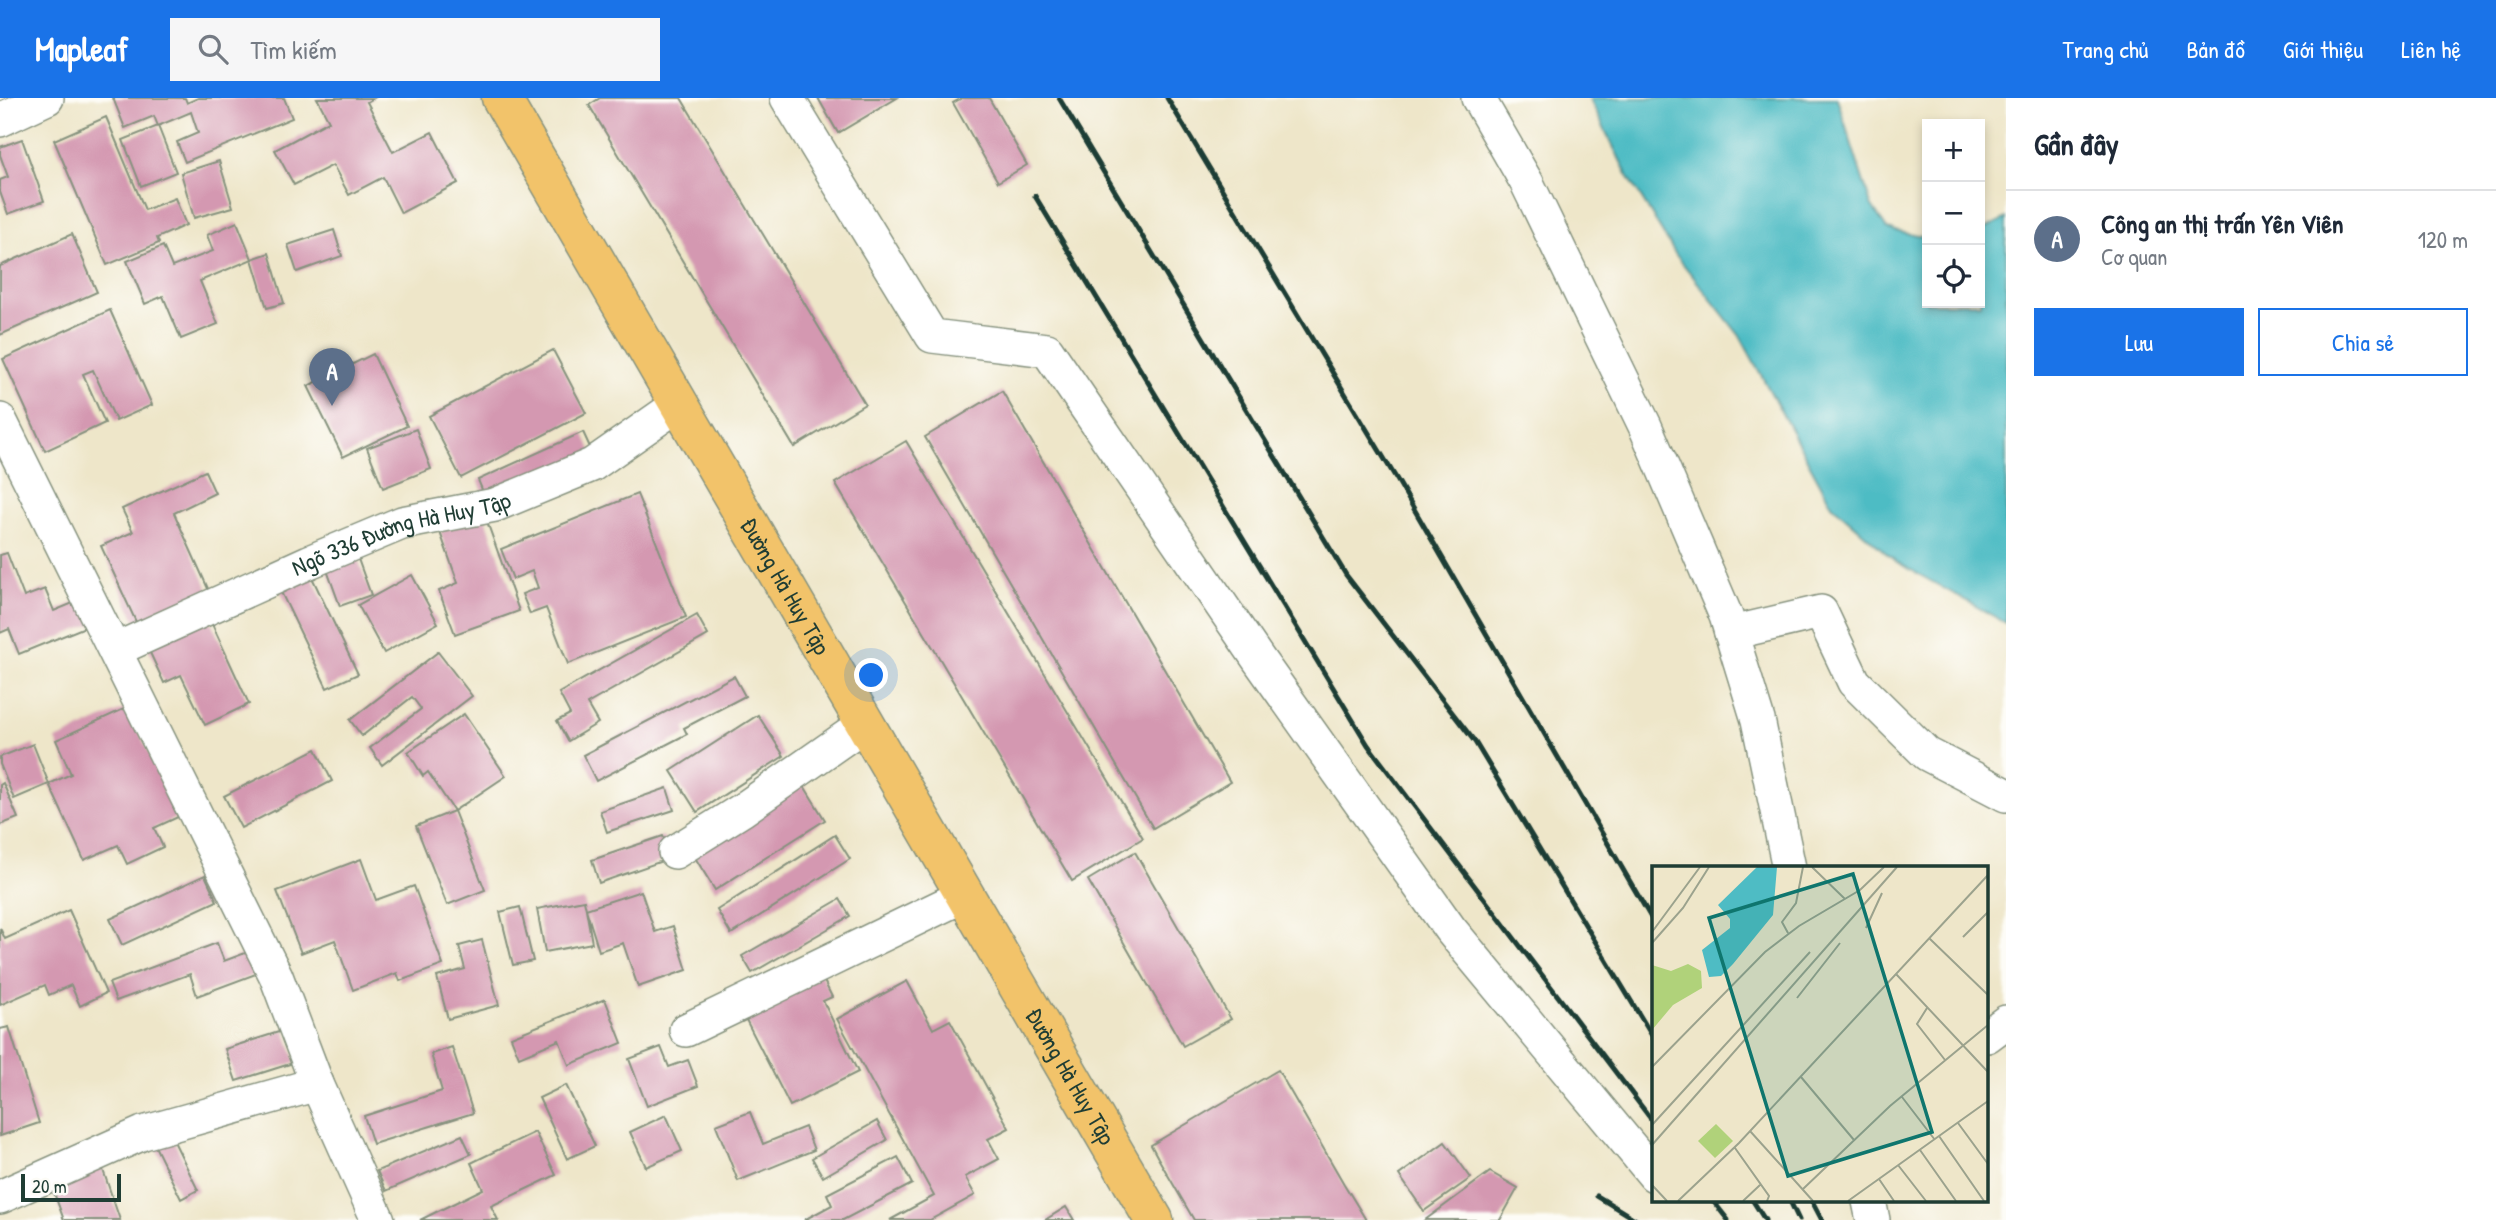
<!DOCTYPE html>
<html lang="vi">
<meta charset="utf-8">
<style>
body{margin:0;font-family:"Patrick Hand",sans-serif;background:#f6f6f7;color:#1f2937}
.controls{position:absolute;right:21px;top:21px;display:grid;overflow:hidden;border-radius:0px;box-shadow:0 4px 10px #0003}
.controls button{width:63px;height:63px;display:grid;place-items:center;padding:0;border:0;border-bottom:2px solid #e0e1e3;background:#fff;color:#1f2937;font:35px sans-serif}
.scale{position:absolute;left:21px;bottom:18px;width:100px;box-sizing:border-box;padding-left:7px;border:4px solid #1f3d34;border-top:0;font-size:19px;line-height:24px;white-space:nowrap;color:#1f3d34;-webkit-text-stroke:5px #fdfcf7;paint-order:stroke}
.you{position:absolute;left:872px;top:578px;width:24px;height:24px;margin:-18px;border:5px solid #fff;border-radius:50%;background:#1a73e8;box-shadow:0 0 0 10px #1a73e833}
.badge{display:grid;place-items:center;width:46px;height:46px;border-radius:50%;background:#1a73e8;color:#fff;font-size:23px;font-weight:700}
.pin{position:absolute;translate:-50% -58px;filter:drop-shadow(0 2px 4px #0008)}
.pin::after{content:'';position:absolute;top:37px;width:24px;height:21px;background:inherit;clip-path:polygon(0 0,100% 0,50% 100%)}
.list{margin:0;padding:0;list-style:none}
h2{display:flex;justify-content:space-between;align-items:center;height:91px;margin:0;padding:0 28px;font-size:30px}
h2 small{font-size:23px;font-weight:400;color:#747a83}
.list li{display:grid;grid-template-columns:46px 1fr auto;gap:21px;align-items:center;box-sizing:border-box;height:98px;padding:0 28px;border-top:2px solid #e0e1e3}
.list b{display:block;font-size:26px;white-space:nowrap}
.list p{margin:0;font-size:23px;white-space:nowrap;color:#747a83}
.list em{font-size:23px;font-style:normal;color:#747a83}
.actions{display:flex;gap:14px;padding:21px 28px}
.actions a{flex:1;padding:16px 0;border:2px solid #1a73e8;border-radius:0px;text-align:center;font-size:24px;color:#1a73e8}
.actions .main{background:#1a73e8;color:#fff}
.icon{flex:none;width:38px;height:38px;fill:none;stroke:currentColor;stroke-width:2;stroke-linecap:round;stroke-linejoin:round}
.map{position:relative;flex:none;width:2006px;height:1122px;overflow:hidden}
header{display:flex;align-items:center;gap:42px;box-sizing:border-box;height:98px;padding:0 35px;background:#1a73e8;color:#fff}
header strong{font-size:33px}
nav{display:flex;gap:38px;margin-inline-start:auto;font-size:24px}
.search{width:490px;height:63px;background:#f6f6f7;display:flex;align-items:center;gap:18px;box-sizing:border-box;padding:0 24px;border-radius:0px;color:#747a83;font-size:26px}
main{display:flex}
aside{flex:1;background:#fff}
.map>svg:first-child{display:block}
.water{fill:#4ebcc4;stroke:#367c7c;stroke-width:2}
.building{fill:#d498b1}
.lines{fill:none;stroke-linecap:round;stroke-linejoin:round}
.minor-casing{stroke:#86927e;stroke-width:36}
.major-casing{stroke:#86927e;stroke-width:41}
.minor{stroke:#fff;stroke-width:33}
.major{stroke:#f2c36a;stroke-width:38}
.rail{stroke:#1f3d34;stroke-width:5}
.labels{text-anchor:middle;stroke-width:7;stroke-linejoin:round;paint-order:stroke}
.street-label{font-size:24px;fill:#1f3d34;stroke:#fdfcf7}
.inset-road{fill:none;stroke:#9ba28d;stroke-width:2}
.view{fill:#0f766e;fill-opacity:0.15;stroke:#0f766e;stroke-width:3.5}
.inset-edge{fill:none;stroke:#1f3d34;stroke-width:3.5}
</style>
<header>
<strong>Mapleaf</strong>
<div class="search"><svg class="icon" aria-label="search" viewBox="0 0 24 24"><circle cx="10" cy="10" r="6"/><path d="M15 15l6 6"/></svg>Tìm kiếm</div>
<nav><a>Trang chủ</a><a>Bản đồ</a><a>Giới thiệu</a><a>Liên hệ</a></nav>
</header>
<main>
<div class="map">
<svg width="2006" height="1122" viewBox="0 0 2006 1122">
<rect width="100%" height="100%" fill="#fdfcf7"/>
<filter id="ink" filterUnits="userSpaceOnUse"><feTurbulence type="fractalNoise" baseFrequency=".0143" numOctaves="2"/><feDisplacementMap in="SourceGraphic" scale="14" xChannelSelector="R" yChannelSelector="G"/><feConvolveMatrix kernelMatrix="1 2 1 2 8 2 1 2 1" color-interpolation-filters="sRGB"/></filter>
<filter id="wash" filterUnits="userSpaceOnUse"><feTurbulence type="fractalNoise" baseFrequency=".00686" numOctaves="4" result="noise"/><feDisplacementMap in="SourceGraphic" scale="28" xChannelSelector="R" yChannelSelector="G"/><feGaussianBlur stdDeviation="1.57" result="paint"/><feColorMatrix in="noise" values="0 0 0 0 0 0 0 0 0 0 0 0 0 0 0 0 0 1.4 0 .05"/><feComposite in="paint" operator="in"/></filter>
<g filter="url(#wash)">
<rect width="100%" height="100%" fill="#eee6c9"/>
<path class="water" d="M1589,0H1837L1871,107L1887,131L1927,140V205H1980V133L2006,120V525L1895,463L1832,407L1740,238L1676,157L1627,76Z"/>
<g id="blocks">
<g class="building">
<path d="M113,0H185L187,5L198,0H284L292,20L185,64L177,44L198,35L191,14L158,28L154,18L125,30Z"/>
<path d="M317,0H374L367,4L393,54L432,34L458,85L401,115L383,79L349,97L333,67L294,87L275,52L329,23Z"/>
<path d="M600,0H681L865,306L794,349L589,7Z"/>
<path d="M818,0H897L838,35Z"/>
<path d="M962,0H989L1027,67L998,84L953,5Z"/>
<path d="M106,19L145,112L175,100L186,127L157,140L159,145L107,167L54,42Z"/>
<path d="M158,28L176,74L141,88L123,42Z"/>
<path d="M22,41L44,103L8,116L0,94V82L8,79L0,57V49Z"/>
<path d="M219,63L233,109L194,120L181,75Z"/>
<path d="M237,124L252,161L269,155L284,205L267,210L252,161L200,183L218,226L181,241L163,198L145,206L127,163L163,148L172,169L213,153L207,137Z"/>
<path d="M334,132L342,158L297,174L288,147Z"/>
<path d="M72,136L97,194L0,237V168Z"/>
<path d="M110,212L152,307L116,323L93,272L83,276L105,325L45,353L3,261Z"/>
<path d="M553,252L586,315L461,380L429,318Z"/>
<path d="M373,256L407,328L343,359L308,288Z"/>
<path d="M1002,293L1230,684L1153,730L925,339Z"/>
<path d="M416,331L431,371L383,390L367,350Z"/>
<path d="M583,334L594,358L488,406L478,382Z"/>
<path d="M906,343L1143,740L1072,783L835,385Z"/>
<path d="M205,373L215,395L174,415L214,504L142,537L101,448L133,434L122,411Z"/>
<path d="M637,396L686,519L568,566L546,510L530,516L522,496L538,490L532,473L513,481L501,451Z"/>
<path d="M485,418L519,513L455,536L439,493L458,485L440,434Z"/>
<path d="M354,450L371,497L340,508L323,461Z"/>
<path d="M7,455L24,499L45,491L54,513L85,500L95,525L19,556L9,531L0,535V457Z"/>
<path d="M310,475L358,576L327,590L279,490Z"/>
<path d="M412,477L438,525L384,555L358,507Z"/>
<path d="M207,515L249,606L205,627L181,577L164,585L145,544Z"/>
<path d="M697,517L708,537L587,606L598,625L568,643L557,623L570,616L559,595Z"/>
<path d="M438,554L472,598L382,667L370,650L421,611L412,599L362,638L350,622Z"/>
<path d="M734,578L745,598L684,630L687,636L596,683L583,657Z"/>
<path d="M128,609L178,719L154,730L163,749L127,766L118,747L84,762L49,686L71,676L56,642Z"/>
<path d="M464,616L506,678L454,713L485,792L447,807L416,728L454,713L428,674L423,678L408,654Z"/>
<path d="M758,617L784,658L697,714L671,673Z"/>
<path d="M33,646L49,686L14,701L0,666V659Z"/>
<path d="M316,651L332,683L241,730L224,698Z"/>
<path d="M801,683L825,722L715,792L691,753Z"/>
<path d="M3,685L18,720L0,727V687Z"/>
<path d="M667,690L674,712L607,734L600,713Z"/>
<path d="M835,737L850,761L731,836L717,812Z"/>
<path d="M663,738L671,760L599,785L592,762Z"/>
<path d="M1135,754L1231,921L1183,948L1088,782Z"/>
<path d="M361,761L376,802L414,788L443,867L400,883L397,875L353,892L335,842L301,855L277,793Z"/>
<path d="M205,777L217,803L122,847L110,821Z"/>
<path d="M641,793L655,834L673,828L687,872L638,889L623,845L599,853L586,811L592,845L545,854L537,811L584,802L586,811Z"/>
<path d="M840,801L850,818L752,875L742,858Z"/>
<path d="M520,809L533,863L513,867L500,814Z"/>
<path d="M69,812L106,895L80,908L71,887L49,897L45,887L0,907V830L5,841Z"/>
<path d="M482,842L499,907L448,921L437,879L465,871L459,848Z"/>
<path d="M217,845L224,863L256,851L264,873L197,898L190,876L116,903L109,885Z"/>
<path d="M819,873L832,899L823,903L858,974L790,1008L741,912Z"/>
<path d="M907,883L933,931L950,922L1009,1030L988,1041L999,1061L965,1079L975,1097L930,1122H890L934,1098L837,921Z"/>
<path d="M605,901L622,945L569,967L559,942L519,959L511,939Z"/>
<path d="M9,929L39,1025L0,1038V931Z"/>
<path d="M285,932L296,964L236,983L225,951Z"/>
<path d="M452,949L473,1015L373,1046L364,1018L442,993L431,956Z"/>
<path d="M661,949L669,969L688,962L698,988L647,1008L629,961Z"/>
<path d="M1278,972L1344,1086L1366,1122H1194L1158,1060L1151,1047Z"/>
<path d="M566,987L595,1048L567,1061L539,1000Z"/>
<path d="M750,1014L763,1046L805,1029L814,1052L738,1083L716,1027Z"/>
<path d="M666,1017L682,1053L646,1069L630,1034Z"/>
<path d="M877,1023L887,1042L823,1079L812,1060Z"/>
<path d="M168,1031L198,1092L181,1101L151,1040Z"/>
<path d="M535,1034L556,1077L491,1108L498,1122H420L483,1091L471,1065Z"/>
<path d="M462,1037L471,1056L386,1093L377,1073Z"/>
<path d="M1445,1044L1471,1080L1424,1113L1399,1077Z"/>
<path d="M898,1059L912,1086L843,1122H804L832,1107L827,1096Z"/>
<path d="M101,1066L120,1122H64L50,1084Z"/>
<path d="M1490,1074L1518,1090L1500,1122H1425Z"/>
<path d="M1066,1109L1074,1122H1045Z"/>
</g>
</g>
</g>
<g filter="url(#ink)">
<use href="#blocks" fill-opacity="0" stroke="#86927e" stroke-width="2"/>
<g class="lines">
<g class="minor-casing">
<g id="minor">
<path d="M787,0L932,238L1047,252L1259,562L1450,831L1654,1077"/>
<path d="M1478,0L1527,85L1645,328L1726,518L1758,622L1789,770"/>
<path d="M0,22L47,0"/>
<path d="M0,322L276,878L317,986L378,1122"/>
<path d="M1731,535L1821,514L1854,584L1927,656L2006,697"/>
<path id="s1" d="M115,552L309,464L402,425L495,407L592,367L679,306"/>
<path d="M675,754L742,712L865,626"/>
<path d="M686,932L965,797"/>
<path d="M1987,938L2006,924"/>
<path d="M0,1099L143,1035L317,986"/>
<path d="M1869,1103L1873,1122"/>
</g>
</g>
<g class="major-casing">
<g id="major">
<path id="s2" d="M501,0L1154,1122"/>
</g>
</g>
<use href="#minor" class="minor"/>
<use href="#major" class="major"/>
<g class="rail">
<path d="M1059,0L1346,477L1475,644L1654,941"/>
<path d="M1167,0L1399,385L1654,825"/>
<path d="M1035,98L1368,647L1654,1025"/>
<path d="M1597,1098L1636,1122"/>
<path d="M1713,1103L1728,1122"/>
<path d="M1753,1103L1765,1122"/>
<path d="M1790,1103L1799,1122"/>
<path d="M1812,1103L1822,1122"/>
</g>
</g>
</g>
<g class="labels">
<g class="street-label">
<text dy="8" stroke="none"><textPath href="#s1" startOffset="310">Ngõ 336 Đường Hà Huy Tập</textPath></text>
<text dy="8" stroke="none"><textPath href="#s2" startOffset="565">Đường Hà Huy Tập</textPath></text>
<text dy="8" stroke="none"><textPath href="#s2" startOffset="1132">Đường Hà Huy Tập</textPath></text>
</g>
</g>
<g transform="translate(1652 768)">
<rect width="336" height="336" fill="#eee6c9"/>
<path d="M36,98L49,105L50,122L21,139L0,164V99L19,105Z" fill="#b0d27a"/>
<path d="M64,258L81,275L63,292L46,275Z" fill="#b0d27a"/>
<path d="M105,1H125L121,49L81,98L69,110L57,111L50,84L78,62V53L66,39Z" fill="#4ebcc4"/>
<path class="inset-road" d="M160,1L193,33M214,62L230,27M0,66L48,1M136,67L130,56L144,37L151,1M311,71L336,46M277,72L336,129M0,77L31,42L57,1M244,108L336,206M145,132L188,77M275,142L265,158L293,194M0,201L113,86L147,60L208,24L232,1M149,211L202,274M250,231L283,274M306,257L336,298M0,259L158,86M98,265L161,335M287,270L332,335M0,279L245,1M83,282L117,330L115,335M268,284L304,335M246,299L274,335M227,313L242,335M0,319L15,335M151,323L238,240L336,159M26,335L87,277L336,9M91,335L108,319M196,335L336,235"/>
<path class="view" d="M201,8L280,266L136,310L57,52Z"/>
<rect width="336" height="336" class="inset-edge"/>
</g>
</svg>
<div class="controls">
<button>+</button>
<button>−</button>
<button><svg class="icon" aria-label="locate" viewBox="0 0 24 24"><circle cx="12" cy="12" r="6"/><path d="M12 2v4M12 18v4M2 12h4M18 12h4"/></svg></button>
</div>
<div class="scale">20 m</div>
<div class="you"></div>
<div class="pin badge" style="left:332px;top:308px;background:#5c6f8a">A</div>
</div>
<aside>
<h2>Gần đây<small></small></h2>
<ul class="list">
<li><span class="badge" style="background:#5c6f8a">A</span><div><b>Công an thị trấn Yên Viên</b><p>Cơ quan</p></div><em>120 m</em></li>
</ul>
<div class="actions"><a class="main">Lưu</a><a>Chia sẻ</a></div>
</aside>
</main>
